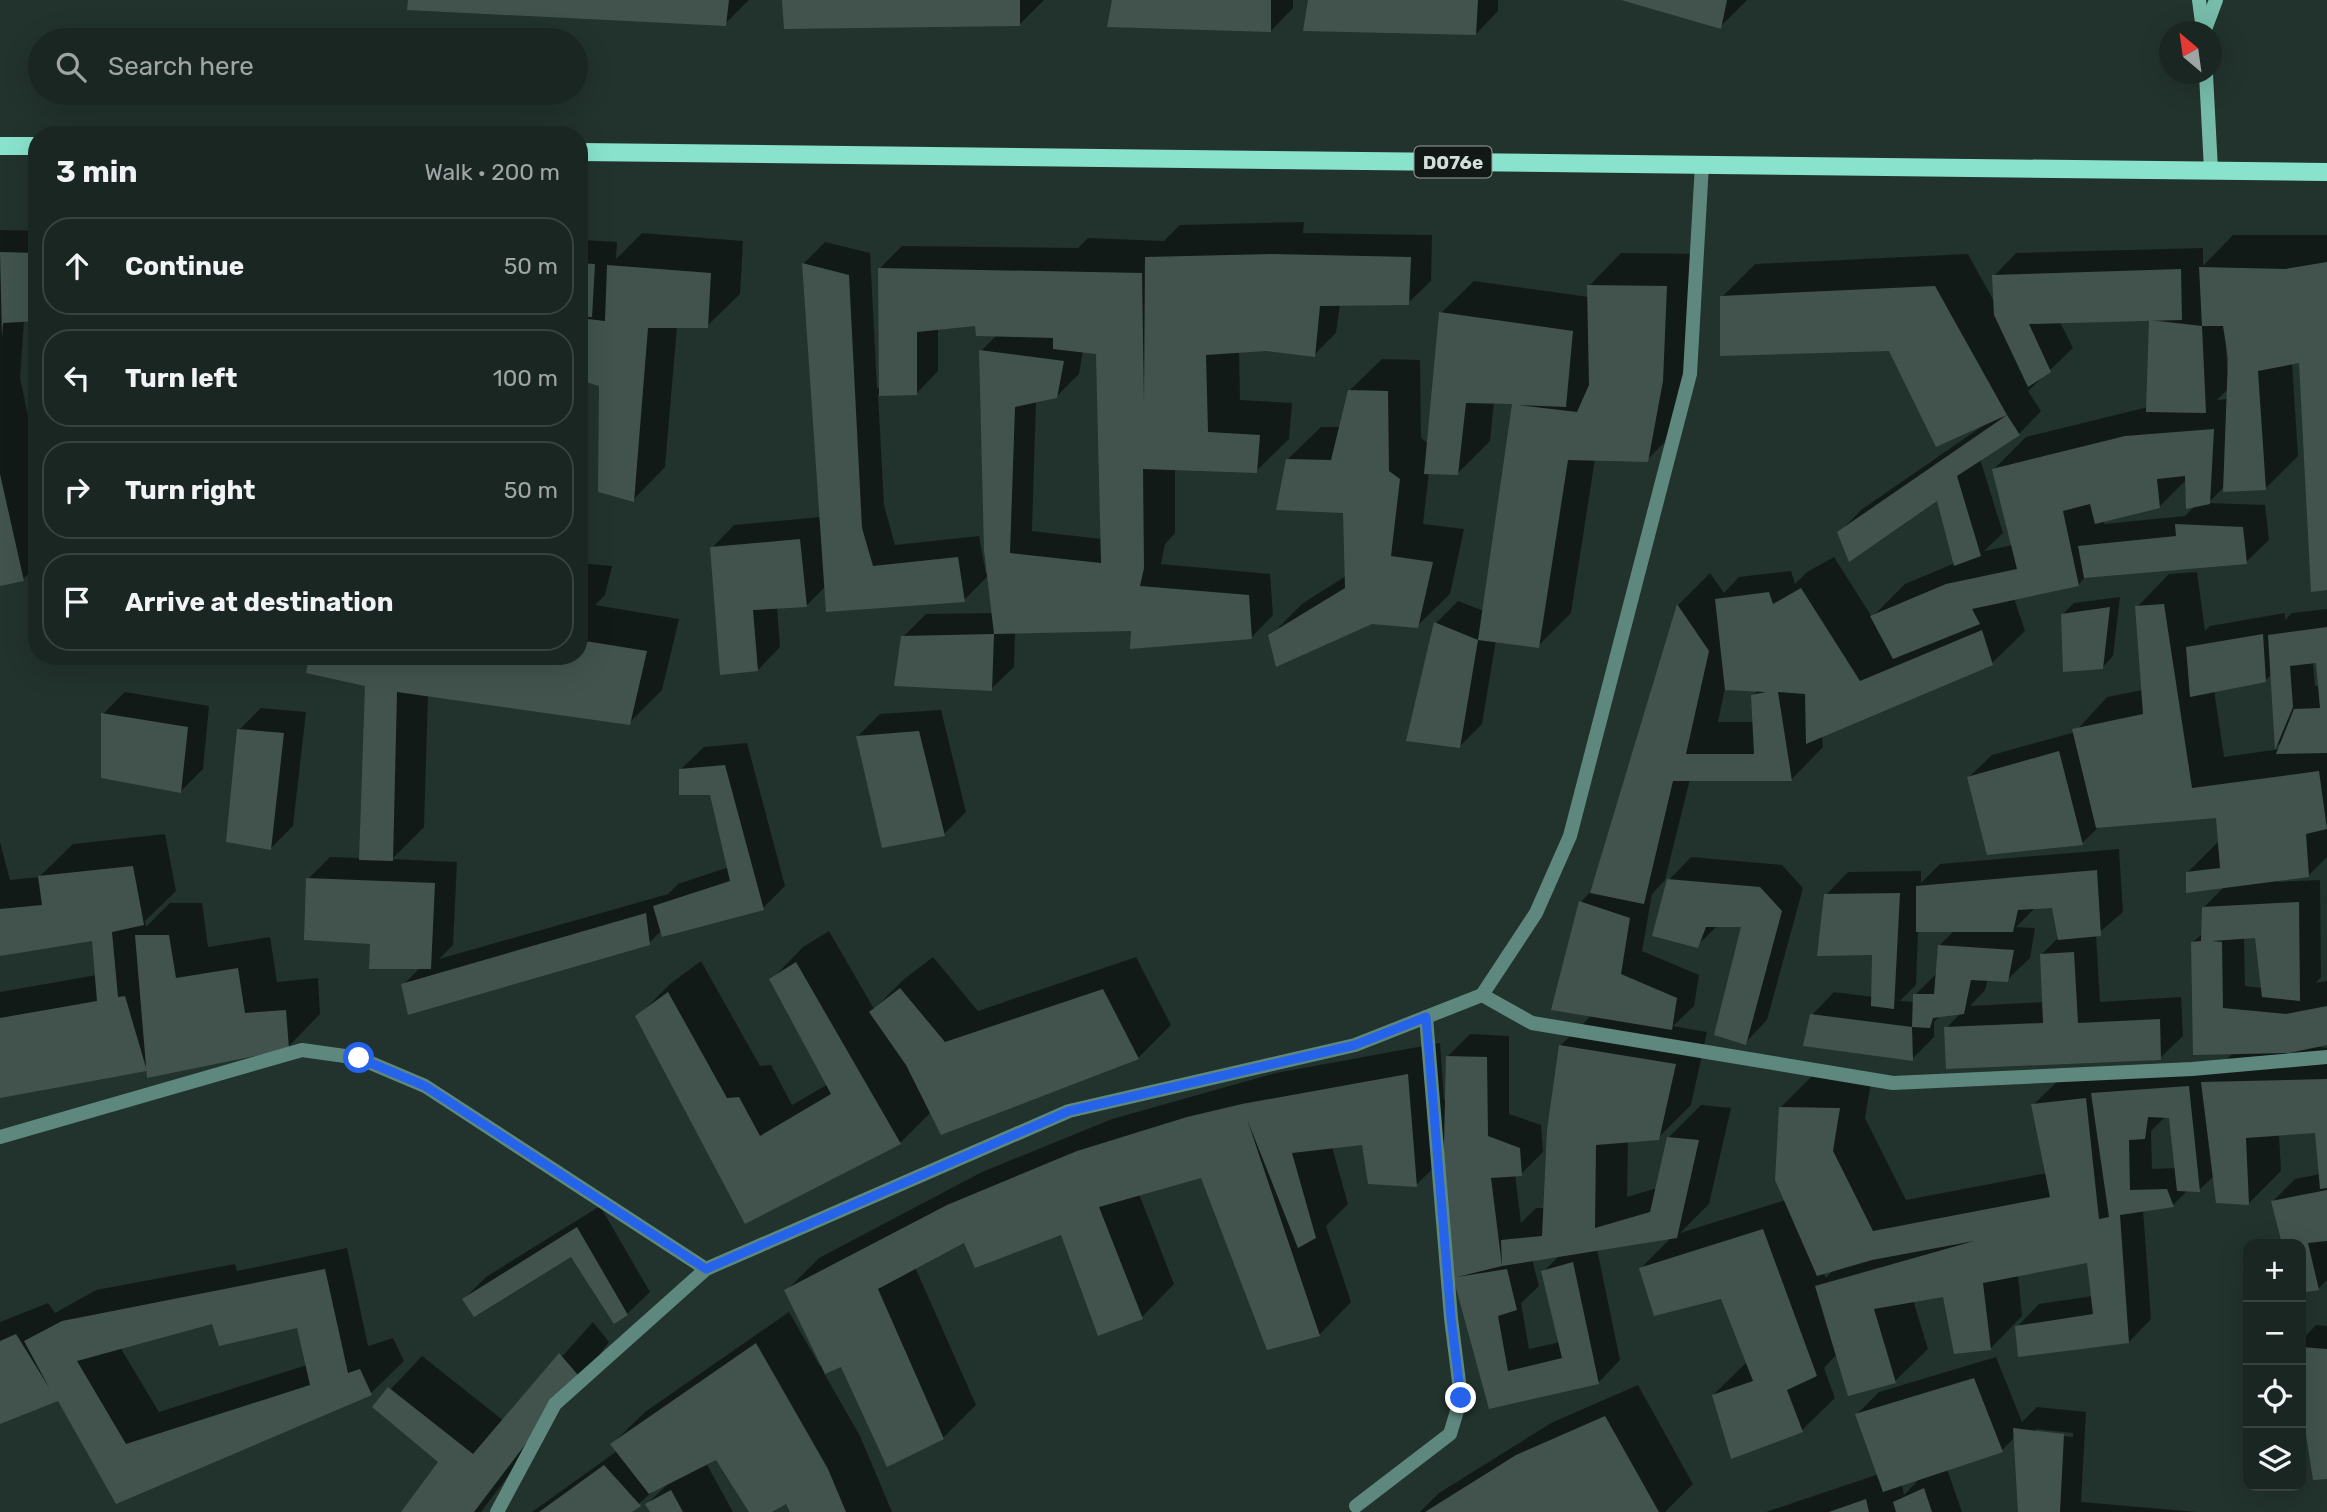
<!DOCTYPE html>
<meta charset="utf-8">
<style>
body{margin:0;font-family:Rubik,sans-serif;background:#232e2a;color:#f1f3f6}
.controls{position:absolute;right:21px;bottom:21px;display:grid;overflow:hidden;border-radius:14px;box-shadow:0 7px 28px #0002}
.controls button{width:63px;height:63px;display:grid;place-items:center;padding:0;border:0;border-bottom:2px solid #384340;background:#1a2622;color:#f1f3f6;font:35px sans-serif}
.compass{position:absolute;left:2159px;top:21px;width:63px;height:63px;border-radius:50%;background:#1a2622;box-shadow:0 7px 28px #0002;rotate:331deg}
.stop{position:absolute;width:21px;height:21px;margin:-16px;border:5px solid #2563eb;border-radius:50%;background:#fff}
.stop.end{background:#2563eb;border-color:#fff;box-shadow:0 2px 7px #0008}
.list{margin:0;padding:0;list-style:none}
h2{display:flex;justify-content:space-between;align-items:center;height:91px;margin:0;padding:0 28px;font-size:30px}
h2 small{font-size:23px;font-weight:400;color:#9fa5a5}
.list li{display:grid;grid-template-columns:46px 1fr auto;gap:21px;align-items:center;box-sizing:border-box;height:98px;margin:0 14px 14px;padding:0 14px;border:2px solid #384340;border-radius:28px}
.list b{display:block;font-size:26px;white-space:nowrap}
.list em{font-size:23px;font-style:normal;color:#9fa5a5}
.icon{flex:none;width:38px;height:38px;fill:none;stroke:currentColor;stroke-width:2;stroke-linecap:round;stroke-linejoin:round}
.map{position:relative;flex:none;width:2327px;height:1512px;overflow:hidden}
.search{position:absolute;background:#1a2622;box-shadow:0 7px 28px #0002;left:28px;top:28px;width:560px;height:77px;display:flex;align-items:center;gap:18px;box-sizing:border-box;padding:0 24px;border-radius:38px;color:#9fa5a5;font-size:26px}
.panel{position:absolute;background:#1a2622;box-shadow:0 7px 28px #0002;left:28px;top:126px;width:560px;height:539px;border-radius:28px}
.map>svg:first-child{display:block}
.shadow{fill:#0007;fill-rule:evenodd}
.building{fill:#42534e;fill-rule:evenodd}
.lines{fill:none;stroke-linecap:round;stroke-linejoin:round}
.lane{stroke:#5e887d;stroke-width:14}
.street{stroke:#5e887d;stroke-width:14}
.secondary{stroke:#77bba9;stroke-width:14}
.primary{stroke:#89e3cc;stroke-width:18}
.route{stroke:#2563eb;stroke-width:9}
.labels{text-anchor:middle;stroke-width:6;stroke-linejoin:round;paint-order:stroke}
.shield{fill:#111816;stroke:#99a29f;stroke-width:2}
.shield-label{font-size:19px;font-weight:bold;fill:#d3ddda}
</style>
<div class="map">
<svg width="2327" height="1512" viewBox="0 0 2327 1512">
<rect width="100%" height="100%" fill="#22322d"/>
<g class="shadow">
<path d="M410,0H749L725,24Z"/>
<path d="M784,0H1044L1020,24Z"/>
<path d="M1113,0H1293V8L1271,31Z"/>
<path d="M1310,0H1498V11L1476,34Z"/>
<path d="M1625,0H1747L1720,27Z"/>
<path d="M1304,222L1303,233L1432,235L1431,281L1408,303L1340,304L1336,333L1314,355L1266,349L1239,351L1240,400L1292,403L1289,439L1256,471L1175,468V533L1165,544L1161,564L1270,574L1273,615L1251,638L1133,630L1015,632L1014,667L991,689L903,637L926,614L994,613L989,575L964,600L826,586L806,606L777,607L780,647L758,670L712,548L734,525L821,517L803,264L825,242L870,253L877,388H881L880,268L902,246L1078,248L1088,238L1164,241L1180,225ZM977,324L997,335L981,351L989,574H986L979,536L895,545L884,505L878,394H916L938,371V328ZM1083,351L1098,353L1102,539L1032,531L1036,401L1056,397L1079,374Z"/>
<path d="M0,230L37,231V320H24L20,378L37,458V565L23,579L0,585Z"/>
<path d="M642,233L743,241L740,294L707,326H677L665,467L633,500L600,384L579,378V240L617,242L616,259Z"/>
<path d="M2233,235H2327V588L2301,361L2292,362L2298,456L2266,488L2225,486L2208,503L2265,505L2269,540L2246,562L2086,576L2078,585L2014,598L2025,631L1992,663L1822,736L1823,747L1791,780L1690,779L1665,880L1652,894L1642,951L1699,975L1694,1006L1673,1026L1707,1032L1691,1105L1658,1138L1628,1141L1627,1197L1657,1188L1668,1138L1701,1105L1731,1108L1709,1204L1680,1233L1786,1200L1780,1108L1813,1075L1872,1076L1865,1118L1906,1200L2047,1173L2033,1105L2066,1073L2212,1074L2234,1052L2192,943L2203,933V908L2225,886L2188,872L2219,841L2217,816L2100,826L2082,843L1969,777L1992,755L2075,732L2107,697L2143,690L2137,607L2169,574L2197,572L2205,631L2210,626L2285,613V620L2292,613L2327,609V857L2308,876L2278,880V882L2320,880L2321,977L2316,983L2327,981V1043L2313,1046L2327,1048V1280L2319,1288L2301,1291V1244H2284L2273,1201L2295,1179L2320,1174L2316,1131L2279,1134L2281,1171L2249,1203L2215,1175L2199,1190H2188L2173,1205L2143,1210L2151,1319L2129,1342L2017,1327L2039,1304L2093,1296L2089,1261L2018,1275L2022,1316L1990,1349L1944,1295L1913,1300L1928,1349L1895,1381L1837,1354L1824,1368L1835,1398L1802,1430L1713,1395L1746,1363L1722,1297L1641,1268L1671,1238L1597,1249L1620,1360L1598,1383L1490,1407L1454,1277L1446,1156L1416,1185L1363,1144L1332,1147L1348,1204L1326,1226L1351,1302L1319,1335L1202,1176L1139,1194L1174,1284L1142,1317L1062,1233L964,1241L915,1267L976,1405L943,1438L842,1364L824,1373L860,1436L892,1512H792L787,1502L768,1512H752L717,1457L706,1463L733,1512H652L647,1504L669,1483L657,1488L629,1512H532L617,1451L612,1444L645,1412L789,1312L820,1366L823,1364L786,1291L819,1258L982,1172L1112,1119L1276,1073L1440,1043L1444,1100L1447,1099L1448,1056L1470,1034L1509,1036V1114L1541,1125L1543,1152L1521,1174H1515L1521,1223L1536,1208H1545L1560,1046L1592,1015L1581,902L1592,890L1678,605L1710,573L1724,593L1739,577L1791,571L1795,584L1807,572L1834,557L1872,617L1905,584L1955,563L1938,498L1839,533L1861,510L1984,425L1890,349L1722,297L1755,264L1968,254L1995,303L1994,276L2016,253L2203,248V266ZM2151,319L2148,407L2026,437L1994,469L2013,545L1984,551L2003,533L1980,459L2019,434L2041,411L2028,391L2073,348L2060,322ZM2226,348H2229L2230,369H2227ZM2229,388L2228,399L2217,400ZM2187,479L2196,505L2185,516L2104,524V520L2159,507ZM2318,661L2320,686H2315L2313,662ZM2272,674L2277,746L2283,740L2280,749L2224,757L2214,690L2265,681ZM1725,688L1759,690L1752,696L1754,722H1718ZM2244,937H2257L2262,988L2245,986ZM2166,1116H2171L2176,1168L2152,1169L2151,1131ZM1560,1255L1543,1272L1560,1342L1529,1349L1521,1303L1539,1286L1532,1259ZM1834,1269L1826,1278L1823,1272Z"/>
<path d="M1621,253L1699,254L1680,427L1647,460L1595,459L1571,613L1538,646L1496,640L1482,724L1460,746L1436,623L1458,601L1484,611L1514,403L1494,402L1490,441L1458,473L1429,472L1423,524L1464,529L1450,594L1417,626L1371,622L1270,636L1303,603L1346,576L1345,511L1288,459L1321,427H1341L1349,391L1382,359L1420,360L1421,438L1429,444L1441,313L1474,281L1589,297V286Z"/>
<path d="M579,563L612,566L605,595L595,605L679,619L662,690L629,723L428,695L424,827L392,859L457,862L453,945L439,959L668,894L678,884L729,867L711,793L681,769L704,747L747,743L785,886L763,908L662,930L649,943L403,985L421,967L372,942L308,879L330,857L361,858L367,684L579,656Z"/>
<path d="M2120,597L2113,656L2102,668L2063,614L2074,603Z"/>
<path d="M125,692L209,706L203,769L181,791L103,714Z"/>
<path d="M261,708L306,712L293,826L271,848L239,730Z"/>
<path d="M941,710L966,812L944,834L858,736L880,714Z"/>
<path d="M165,834L176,891L145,921L146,927L170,903H202L208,947L270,937L277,982L318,978L320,1014L288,1047L0,1096V992L97,975L94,939L0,954V842L10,880L39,877L73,844Z"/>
<path d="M2119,849L2123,912L2096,935L2100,1002L2181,997L2183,1036L2160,1058L1946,1028L1961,1013L1941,1015L1934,1022V1037L1912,1059L1812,1015L1834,992L1873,997L1874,953L1826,895L1848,872L1921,871V883L1940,864ZM2054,906L2059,937L2042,954L2044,1002L1970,1006L1985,990L1988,979L2007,980L2030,958L2035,928L2016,927L2036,907ZM1918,930H1955L1939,946L1938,972L1915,995L1914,1002L1900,1001L1916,985Z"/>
<path d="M1691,857L1782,865L1803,888L1767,1020L1745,1043L1743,926L1718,925L1697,946L1669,880Z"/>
<path d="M829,931L874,1009L903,980L933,957L978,1011L1136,957L1171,1025L1138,1058L931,1112L900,1143L745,1222L637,1017L670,984L701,961L760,1066L771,1065L792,1105L828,1084L771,980L803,947Z"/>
<path d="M600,1206L650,1292L627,1314L572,1255L464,1299L486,1277Z"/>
<path d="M347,1248L368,1346L393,1338L404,1361L371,1393L116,1502L58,1399L0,1422V1322L48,1303L55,1313L96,1290L235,1264L237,1271ZM213,1322L299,1326L307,1365L159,1412L120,1347Z"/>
<path d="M593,1322L609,1342L481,1512H403L440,1461L375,1406L422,1356L504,1421Z"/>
<path d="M2316,1325L2327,1326V1477L2315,1478L2301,1391V1341Z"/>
<path d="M1996,1357L2022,1422L2037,1407L2086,1412L2081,1502L2197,1512H2020L2015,1437L2002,1450L1947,1469L1962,1512H1766L1879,1474L1857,1414L1879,1392ZM2036,1429L2073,1433V1437L2036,1433ZM1921,1477L1904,1495L1902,1484Z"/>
<path d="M1638,1385L1693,1484L1665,1512H1420L1439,1493L1551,1423Z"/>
</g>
<g class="building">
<path d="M408,0H729L726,26L407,10Z"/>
<path d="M782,0H1020V26L784,29Z"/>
<path d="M1112,0H1271V32L1107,27Z"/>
<path d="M1308,0H1478L1476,35L1303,31Z"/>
<path d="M1621,0H1727L1721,29Z"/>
<path d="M0,252L37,253V321L3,323L2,337Z"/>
<path d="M1272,254L1411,257L1409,305L1320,306L1315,357L1266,351L1206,355L1208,432L1260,435L1257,473L1143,469L1144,568L1140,586L1249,595L1252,639L1130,649L1131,631L994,634L984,550L979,350L1064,361L1057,398L1015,407L1010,553L1101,563L1096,354L1053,349V338L976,336L975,326L917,332V395L879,396L878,268L1142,273L1144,403L1145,257Z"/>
<path d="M2327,262V590L2311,592L2299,363L2258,371L2266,490L2223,492L2228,358L2223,326H2202L2199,267L2285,269Z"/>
<path d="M579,263L595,264L592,317H579Z"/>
<path d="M802,263L849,275L862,528L873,566L958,557L965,602L826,612Z"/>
<path d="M607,265L711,273L708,328H648L634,502L598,492L599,386L579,380V318L605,321Z"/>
<path d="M2181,269L2182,320L2029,324L2051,372L2028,387L1994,315L1992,275Z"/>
<path d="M1587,285L1667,286L1663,381L1648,462L1568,460L1539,648L1478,640L1512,404L1466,403L1458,475L1424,474L1439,312L1573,331L1566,407L1518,405L1577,412L1589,385Z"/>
<path d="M1935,286L2007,415L1936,447L1889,351L1720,356V296Z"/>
<path d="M2149,320L2202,326L2206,413L2146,412Z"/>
<path d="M1348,390L1388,391L1389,471L1400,479L1391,556L1433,562L1418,628L1372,624L1276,667L1268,635L1345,588L1343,513L1276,510L1286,459L1331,460Z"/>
<path d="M2007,415L2020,435L1957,476L1981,556L1954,566L1937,501L1849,562L1837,532Z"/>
<path d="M2214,429L2210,504L2186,509L2185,476L2157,479L2160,508L2095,524L2090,504L2063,511L2079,586L1972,609L1980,624L1893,659L1870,616L1946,584L2017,569L1992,469L2125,436Z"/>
<path d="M0,474L24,581L0,586Z"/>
<path d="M2175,524L2243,527L2247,564L2084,578L2078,546L2176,536Z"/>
<path d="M800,539L807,607L753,610L758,671L720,675L710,547Z"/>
<path d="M1801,588L1860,681L1982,630L1993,665L1806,744L1805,694L1778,692L1792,781H1673L1644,904L1590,893L1677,604L1709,651L1686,754H1754L1751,695L1766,692L1725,690L1715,599L1769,592L1773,604Z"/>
<path d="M2164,604L2192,788L2319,771L2327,829L2306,834L2309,877L2186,893V872L2220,868L2216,818L2096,828L2072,729L2143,714L2135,606Z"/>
<path d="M2110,607L2103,669L2063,672L2061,614Z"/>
<path d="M1434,622L1478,640L1460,748L1406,741Z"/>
<path d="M2327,627V753L2276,754L2294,709L2320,708L2316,663L2290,666L2293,707L2275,750L2268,635Z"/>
<path d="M994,634L992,691L894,686L901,636Z"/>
<path d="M2263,634L2266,682L2190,697L2186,647Z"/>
<path d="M579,640L647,651L630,725L397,692L393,861L359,860L365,686L306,673L309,656H579Z"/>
<path d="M215,656H248V660L215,658Z"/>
<path d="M101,713L188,727L181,793L101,778Z"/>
<path d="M237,729L284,733L271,850L226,842Z"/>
<path d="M919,731L945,836L882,848L856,736Z"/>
<path d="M2059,751L2083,845L1987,855L1967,777Z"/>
<path d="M725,765L764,910L662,937L653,906L730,881L710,795H679V769Z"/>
<path d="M133,866L144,925L112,932L118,997L125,996L147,1071L0,1098V1018L97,1001L92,941L0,956V909L42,905L38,876Z"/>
<path d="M2097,870L2101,936L2058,940L2052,908L2018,910L2013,932H1916V886Z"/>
<path d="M306,878L435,883L431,969H369L370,944L304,940Z"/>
<path d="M1667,879L1760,887L1782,911L1746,1045L1714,1035L1741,927H1706L1698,948L1652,936Z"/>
<path d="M1900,893L1894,1009L1871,1006L1872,955L1817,956L1824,894Z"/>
<path d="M1579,901L1630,918L1621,974L1677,998L1672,1030L1551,1010Z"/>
<path d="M2299,902L2300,1001L2262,997L2255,938L2212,941L2222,942L2223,1008L2286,1014L2327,1006V1045L2289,1053L2193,1055L2191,942L2201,941L2202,907Z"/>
<path d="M646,913L650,945L408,1015L401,984Z"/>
<path d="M135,935H169L176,978L238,968L245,1013L286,1010L289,1049L147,1078Z"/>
<path d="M1938,945L2014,950L2008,982L1971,980L1964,1014L1933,1018L1930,1028L1912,1027L1913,1061L1803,1046L1810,1014L1912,1027L1913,994H1934Z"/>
<path d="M2074,952L2078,1023L2160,1019L2161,1060L1946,1069L1944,1027L2043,1023L2040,954Z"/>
<path d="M796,962L901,1144L745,1224L635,1016L668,992L727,1098L739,1097L760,1136L831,1094L769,979Z"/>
<path d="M900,988L945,1042L1103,989L1139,1059L941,1135L906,1065L869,1012Z"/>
<path d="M1559,1045L1676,1064L1659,1140L1596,1145L1595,1228L1650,1212L1667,1137L1699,1140L1677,1238L1502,1266L1501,1240L1542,1236L1547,1130Z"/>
<path d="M1446,1056L1487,1057L1488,1136L1520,1148L1522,1176L1491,1178L1502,1266L1457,1277L1507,1269L1517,1310L1498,1316L1508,1371L1562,1358L1541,1271L1573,1262L1599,1384L1489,1409L1453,1277L1443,1187Z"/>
<path d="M1408,1074L1417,1187L1368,1184L1362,1145L1292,1153L1316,1238L1298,1248L1247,1119L1320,1336L1267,1350L1201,1178L1099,1207L1143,1319L1098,1336L1061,1235L975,1268L964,1243L878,1289L944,1439L887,1467L841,1367L825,1374L784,1290L947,1205L1077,1151L1187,1117L1242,1104Z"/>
<path d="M2327,1079V1188L2320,1189L2315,1133L2246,1138L2249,1205L2216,1203L2201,1082Z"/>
<path d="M2189,1086L2200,1192L2177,1191L2169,1118L2148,1117L2145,1139L2129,1140L2130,1190L2167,1189L2174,1207L2120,1215L2129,1343L2018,1357L2015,1326L2093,1314L2087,1263L1983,1283L1991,1350L1954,1354L1943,1297L1874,1309L1896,1383L1848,1396L1815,1286L1974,1241L1872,1260L1817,1276L1775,1180L1779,1107L1840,1108L1833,1151L1873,1231L2050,1197L2031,1104L2086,1098L2099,1219L2109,1217L2091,1093Z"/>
<path d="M2327,1190V1241L2308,1243L2319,1290L2301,1293V1244H2282L2271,1201Z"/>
<path d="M577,1227L628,1315L614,1324L571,1257L474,1317L462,1299Z"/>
<path d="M1763,1229L1817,1376L1787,1390L1803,1432L1731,1459L1712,1395L1753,1381L1721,1299L1654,1316L1639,1268Z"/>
<path d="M325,1269L348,1373L360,1369L372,1395L116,1504L58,1401L0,1424V1341L16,1334L50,1389L24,1341L62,1321ZM212,1324L219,1346L297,1328L310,1385L126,1444L77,1361Z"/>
<path d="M756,1343L828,1469L846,1512H790L786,1504L772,1512H749L716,1460L649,1494L610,1444Z"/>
<path d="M2301,1347L2327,1349V1479L2313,1480L2301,1402Z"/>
<path d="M559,1353L578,1375L474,1512H401L438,1462L372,1407L388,1387L473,1454Z"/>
<path d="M1974,1378L2003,1452L1883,1492L1855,1414Z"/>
<path d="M1605,1416L1659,1512H1425L1516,1455Z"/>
<path d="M2013,1428L2064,1434L2060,1512H2018Z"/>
<path d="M604,1465L641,1506L632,1512H539Z"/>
<path d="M1924,1488L1932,1512H1896L1893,1502Z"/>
<path d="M671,1490L683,1512H650L645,1504Z"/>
<path d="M1866,1499L1869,1512H1829Z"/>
</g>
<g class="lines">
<path class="lane" d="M1482,995L1532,1023L1893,1083L2192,1069L2327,1057"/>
<g class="street">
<path d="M0,1137L302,1050L359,1058L425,1086L706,1269"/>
<path d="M1356,1506L1450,1434L1461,1398L1451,1318L1426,1017"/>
<path d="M497,1512L555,1404L706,1269L1069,1111L1355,1045L1482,995L1536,913L1570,836L1690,374L1702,164"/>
</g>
<g class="secondary">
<path d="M2199,0L2203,30"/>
<path d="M2204,32L2216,0"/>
<path d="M2206,74L2211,170"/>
</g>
<g class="primary">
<path d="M0,146H37"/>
<path d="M579,152L2327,172"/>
</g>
</g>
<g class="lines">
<path class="route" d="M359,1058L425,1086L706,1269L1069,1111L1355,1045L1426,1017L1451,1318L1461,1398"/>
</g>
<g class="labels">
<rect class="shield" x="1414.5" y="146.5" width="77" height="31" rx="5"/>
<g class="shield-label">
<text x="1453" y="169">D076e</text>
</g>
</g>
</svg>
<div class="controls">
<button>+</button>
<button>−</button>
<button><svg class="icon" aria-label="locate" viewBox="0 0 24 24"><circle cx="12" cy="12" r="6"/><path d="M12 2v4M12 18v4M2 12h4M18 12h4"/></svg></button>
<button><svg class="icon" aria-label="layers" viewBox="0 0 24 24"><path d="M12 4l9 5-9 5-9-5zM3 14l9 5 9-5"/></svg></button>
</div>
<svg class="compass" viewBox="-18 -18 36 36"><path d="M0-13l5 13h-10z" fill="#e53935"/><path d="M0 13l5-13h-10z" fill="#9fa5a5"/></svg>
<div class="stop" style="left:359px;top:1058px"></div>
<div class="stop end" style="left:1461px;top:1398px"></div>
<div class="search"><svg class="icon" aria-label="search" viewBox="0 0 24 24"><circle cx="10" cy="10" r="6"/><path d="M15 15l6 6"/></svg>Search here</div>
<section class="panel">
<h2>3 min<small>Walk · 200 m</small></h2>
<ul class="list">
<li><svg class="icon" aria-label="ahead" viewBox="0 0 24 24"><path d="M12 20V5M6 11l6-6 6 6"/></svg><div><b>Continue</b></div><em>50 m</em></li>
<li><svg class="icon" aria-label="left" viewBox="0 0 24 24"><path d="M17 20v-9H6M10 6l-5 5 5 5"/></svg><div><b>Turn left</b></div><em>100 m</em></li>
<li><svg class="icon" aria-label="right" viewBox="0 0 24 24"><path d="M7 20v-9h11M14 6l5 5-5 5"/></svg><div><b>Turn right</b></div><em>50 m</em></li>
<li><svg class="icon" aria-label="arrive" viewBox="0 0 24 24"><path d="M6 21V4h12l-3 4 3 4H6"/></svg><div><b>Arrive at destination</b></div></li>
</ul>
</section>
</div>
